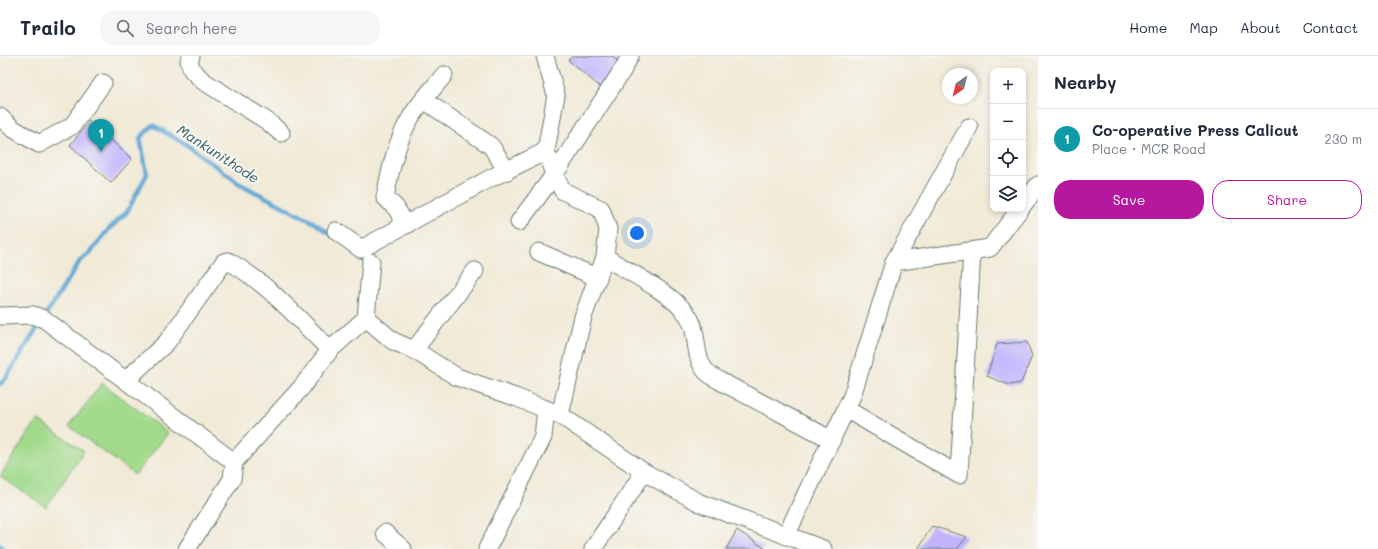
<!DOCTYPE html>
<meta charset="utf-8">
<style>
body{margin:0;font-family:Mali,sans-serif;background:#f6f6f7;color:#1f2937}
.controls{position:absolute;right:12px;top:12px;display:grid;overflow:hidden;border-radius:8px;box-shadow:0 2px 6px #0003}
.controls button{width:36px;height:36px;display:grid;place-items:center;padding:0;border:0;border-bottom:1px solid #e0e1e3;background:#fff;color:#1f2937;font:20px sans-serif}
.compass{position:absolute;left:942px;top:12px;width:36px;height:36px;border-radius:50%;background:#fff;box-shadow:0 2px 6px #0003;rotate:215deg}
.you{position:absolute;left:637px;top:177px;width:14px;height:14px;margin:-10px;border:3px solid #fff;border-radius:50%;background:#1a73e8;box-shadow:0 0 0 6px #1a73e833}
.badge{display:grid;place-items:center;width:26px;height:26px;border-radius:50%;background:#b5179e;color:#fff;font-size:13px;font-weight:700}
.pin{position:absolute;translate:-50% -33px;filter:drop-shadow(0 1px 2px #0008)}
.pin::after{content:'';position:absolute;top:21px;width:14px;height:12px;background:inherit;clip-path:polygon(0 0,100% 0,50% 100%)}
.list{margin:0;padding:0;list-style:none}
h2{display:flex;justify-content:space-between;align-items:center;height:52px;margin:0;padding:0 16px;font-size:17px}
h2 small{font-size:13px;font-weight:400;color:#747a83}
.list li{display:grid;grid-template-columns:26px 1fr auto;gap:12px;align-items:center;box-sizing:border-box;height:60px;padding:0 16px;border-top:1px solid #e0e1e3}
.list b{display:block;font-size:15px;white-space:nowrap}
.list p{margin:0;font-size:13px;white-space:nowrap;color:#747a83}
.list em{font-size:13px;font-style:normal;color:#747a83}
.actions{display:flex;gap:8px;padding:12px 16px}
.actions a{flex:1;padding:9px 0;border:1px solid #b5179e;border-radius:16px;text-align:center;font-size:14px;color:#b5179e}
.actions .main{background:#b5179e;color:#fff}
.icon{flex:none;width:22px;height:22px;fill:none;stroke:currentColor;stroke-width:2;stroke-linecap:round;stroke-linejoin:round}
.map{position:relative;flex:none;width:1038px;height:493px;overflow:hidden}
header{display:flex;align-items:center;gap:24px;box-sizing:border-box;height:56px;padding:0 20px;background:#fff;border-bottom:1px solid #e0e1e3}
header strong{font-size:19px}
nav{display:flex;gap:22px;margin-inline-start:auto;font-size:14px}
.search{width:280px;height:36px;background:#f6f6f7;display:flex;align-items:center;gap:10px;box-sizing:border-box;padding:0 14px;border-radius:16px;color:#747a83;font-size:15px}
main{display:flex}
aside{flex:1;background:#fff}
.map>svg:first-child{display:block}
.green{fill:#a2da8c;stroke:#608c60}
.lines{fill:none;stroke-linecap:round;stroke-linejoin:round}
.stream{stroke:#60a7d6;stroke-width:4.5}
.building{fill:#c1b4fd}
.street-casing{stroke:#687a6d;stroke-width:19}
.street{stroke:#fff;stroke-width:17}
.labels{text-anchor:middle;stroke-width:4;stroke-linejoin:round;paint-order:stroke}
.water-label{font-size:14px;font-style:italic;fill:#325d65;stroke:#f6f6f2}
</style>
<header>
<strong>Trailo</strong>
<div class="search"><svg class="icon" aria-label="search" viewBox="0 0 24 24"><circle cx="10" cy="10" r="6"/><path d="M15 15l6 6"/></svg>Search here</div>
<nav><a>Home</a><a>Map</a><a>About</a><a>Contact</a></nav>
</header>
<main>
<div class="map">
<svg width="1038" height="493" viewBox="0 0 1038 493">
<rect width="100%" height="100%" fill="#f6f6f2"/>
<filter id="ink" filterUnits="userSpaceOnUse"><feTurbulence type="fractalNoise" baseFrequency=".025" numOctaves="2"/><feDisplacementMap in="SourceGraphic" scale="8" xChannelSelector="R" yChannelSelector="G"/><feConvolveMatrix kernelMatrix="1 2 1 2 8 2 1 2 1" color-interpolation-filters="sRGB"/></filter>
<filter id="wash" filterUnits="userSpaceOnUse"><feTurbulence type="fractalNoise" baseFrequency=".012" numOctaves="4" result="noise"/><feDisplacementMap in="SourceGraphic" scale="16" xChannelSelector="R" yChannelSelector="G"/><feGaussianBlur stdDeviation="0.9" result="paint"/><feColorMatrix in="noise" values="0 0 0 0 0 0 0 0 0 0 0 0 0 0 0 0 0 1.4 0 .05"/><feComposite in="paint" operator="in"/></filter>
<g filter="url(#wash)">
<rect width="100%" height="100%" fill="#f1ead7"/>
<g class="green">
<path d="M102,327L168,377L135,419L69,370Z"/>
<path d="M37,364L84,395L46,451L0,420Z"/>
</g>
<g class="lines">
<g class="stream">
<path d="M45,260L80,205L89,198L109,173L127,156L147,118L140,82L153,69L187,89L240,128L313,166L332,179"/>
<path d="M0,328L6,322L41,266"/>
<path d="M0,489L2,493"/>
</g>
</g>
<g id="blocks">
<g class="building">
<path d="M573,0H612L623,9L600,31L568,4Z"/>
<path d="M90,65L132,103L111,127L70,89Z"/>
<path d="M1027,286L1032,300L1021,327L1009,329L987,320L997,288Z"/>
<path d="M932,470L967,481L957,493H918Z"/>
<path d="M737,474L766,493H726Z"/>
</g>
</g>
</g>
<g filter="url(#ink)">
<use href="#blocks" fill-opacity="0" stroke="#687a6d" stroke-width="1"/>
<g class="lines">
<g class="street-casing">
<g id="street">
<path d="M191,0L189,5L192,14L203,25L267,65L281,77"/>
<path d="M545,0L556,39L546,95L554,119L563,135L601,153L608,173L605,201L583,261L560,359L644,416L700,447L823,493"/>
<path d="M424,44L491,90L507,115"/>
<path d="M0,61L12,72L39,88L72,70L103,27"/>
<path d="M1023,149L1038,129"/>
<path d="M519,166L554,119L622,15L630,0"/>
<path d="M406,169L396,152L385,141C390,115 397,83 411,61C420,46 433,33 444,19"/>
<path d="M336,175L361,193L489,123L546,95"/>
<path d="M539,196L598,222"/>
<path d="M605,201C630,217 667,234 686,257C700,274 692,297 705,314C709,319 715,322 720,325L832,384"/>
<path d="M894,206L969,71"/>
<path d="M0,260L33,259L44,263L234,406"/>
<path d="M366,262L393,285L414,294L457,321L515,341L560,359"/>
<path d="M414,294L475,215"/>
<path d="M126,324L167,286L224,206L228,205C268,227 297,262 330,294"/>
<path d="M846,353L959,419L972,195"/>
<path d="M385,477L403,493"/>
<path d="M786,480L852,340L894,206L990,192L1020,153"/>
<path d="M187,493L232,423L234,406L301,332L330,294L366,262L371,206"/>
<path d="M487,493L543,381L546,353"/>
<path d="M593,493L644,416"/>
</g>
</g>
<use href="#street" class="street"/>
</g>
</g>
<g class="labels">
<g class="water-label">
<text transform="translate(218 98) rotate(33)" y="5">Mankunithode</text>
</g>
</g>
</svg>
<div class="controls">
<button>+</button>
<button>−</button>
<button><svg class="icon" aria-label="locate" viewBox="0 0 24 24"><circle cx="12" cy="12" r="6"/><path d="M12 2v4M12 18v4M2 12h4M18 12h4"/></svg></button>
<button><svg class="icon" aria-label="layers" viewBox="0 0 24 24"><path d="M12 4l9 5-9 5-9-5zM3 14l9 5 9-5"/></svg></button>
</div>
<svg class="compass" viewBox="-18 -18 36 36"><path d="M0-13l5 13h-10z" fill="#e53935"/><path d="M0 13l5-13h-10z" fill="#747a83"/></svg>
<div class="you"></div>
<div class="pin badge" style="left:101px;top:96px;background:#0f9aa8">1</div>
</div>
<aside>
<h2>Nearby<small></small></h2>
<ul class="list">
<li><span class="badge" style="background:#0f9aa8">1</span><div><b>Co-operative Press Calicut</b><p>Place · MCR Road</p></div><em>230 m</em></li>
</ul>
<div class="actions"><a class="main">Save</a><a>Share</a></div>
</aside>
</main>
